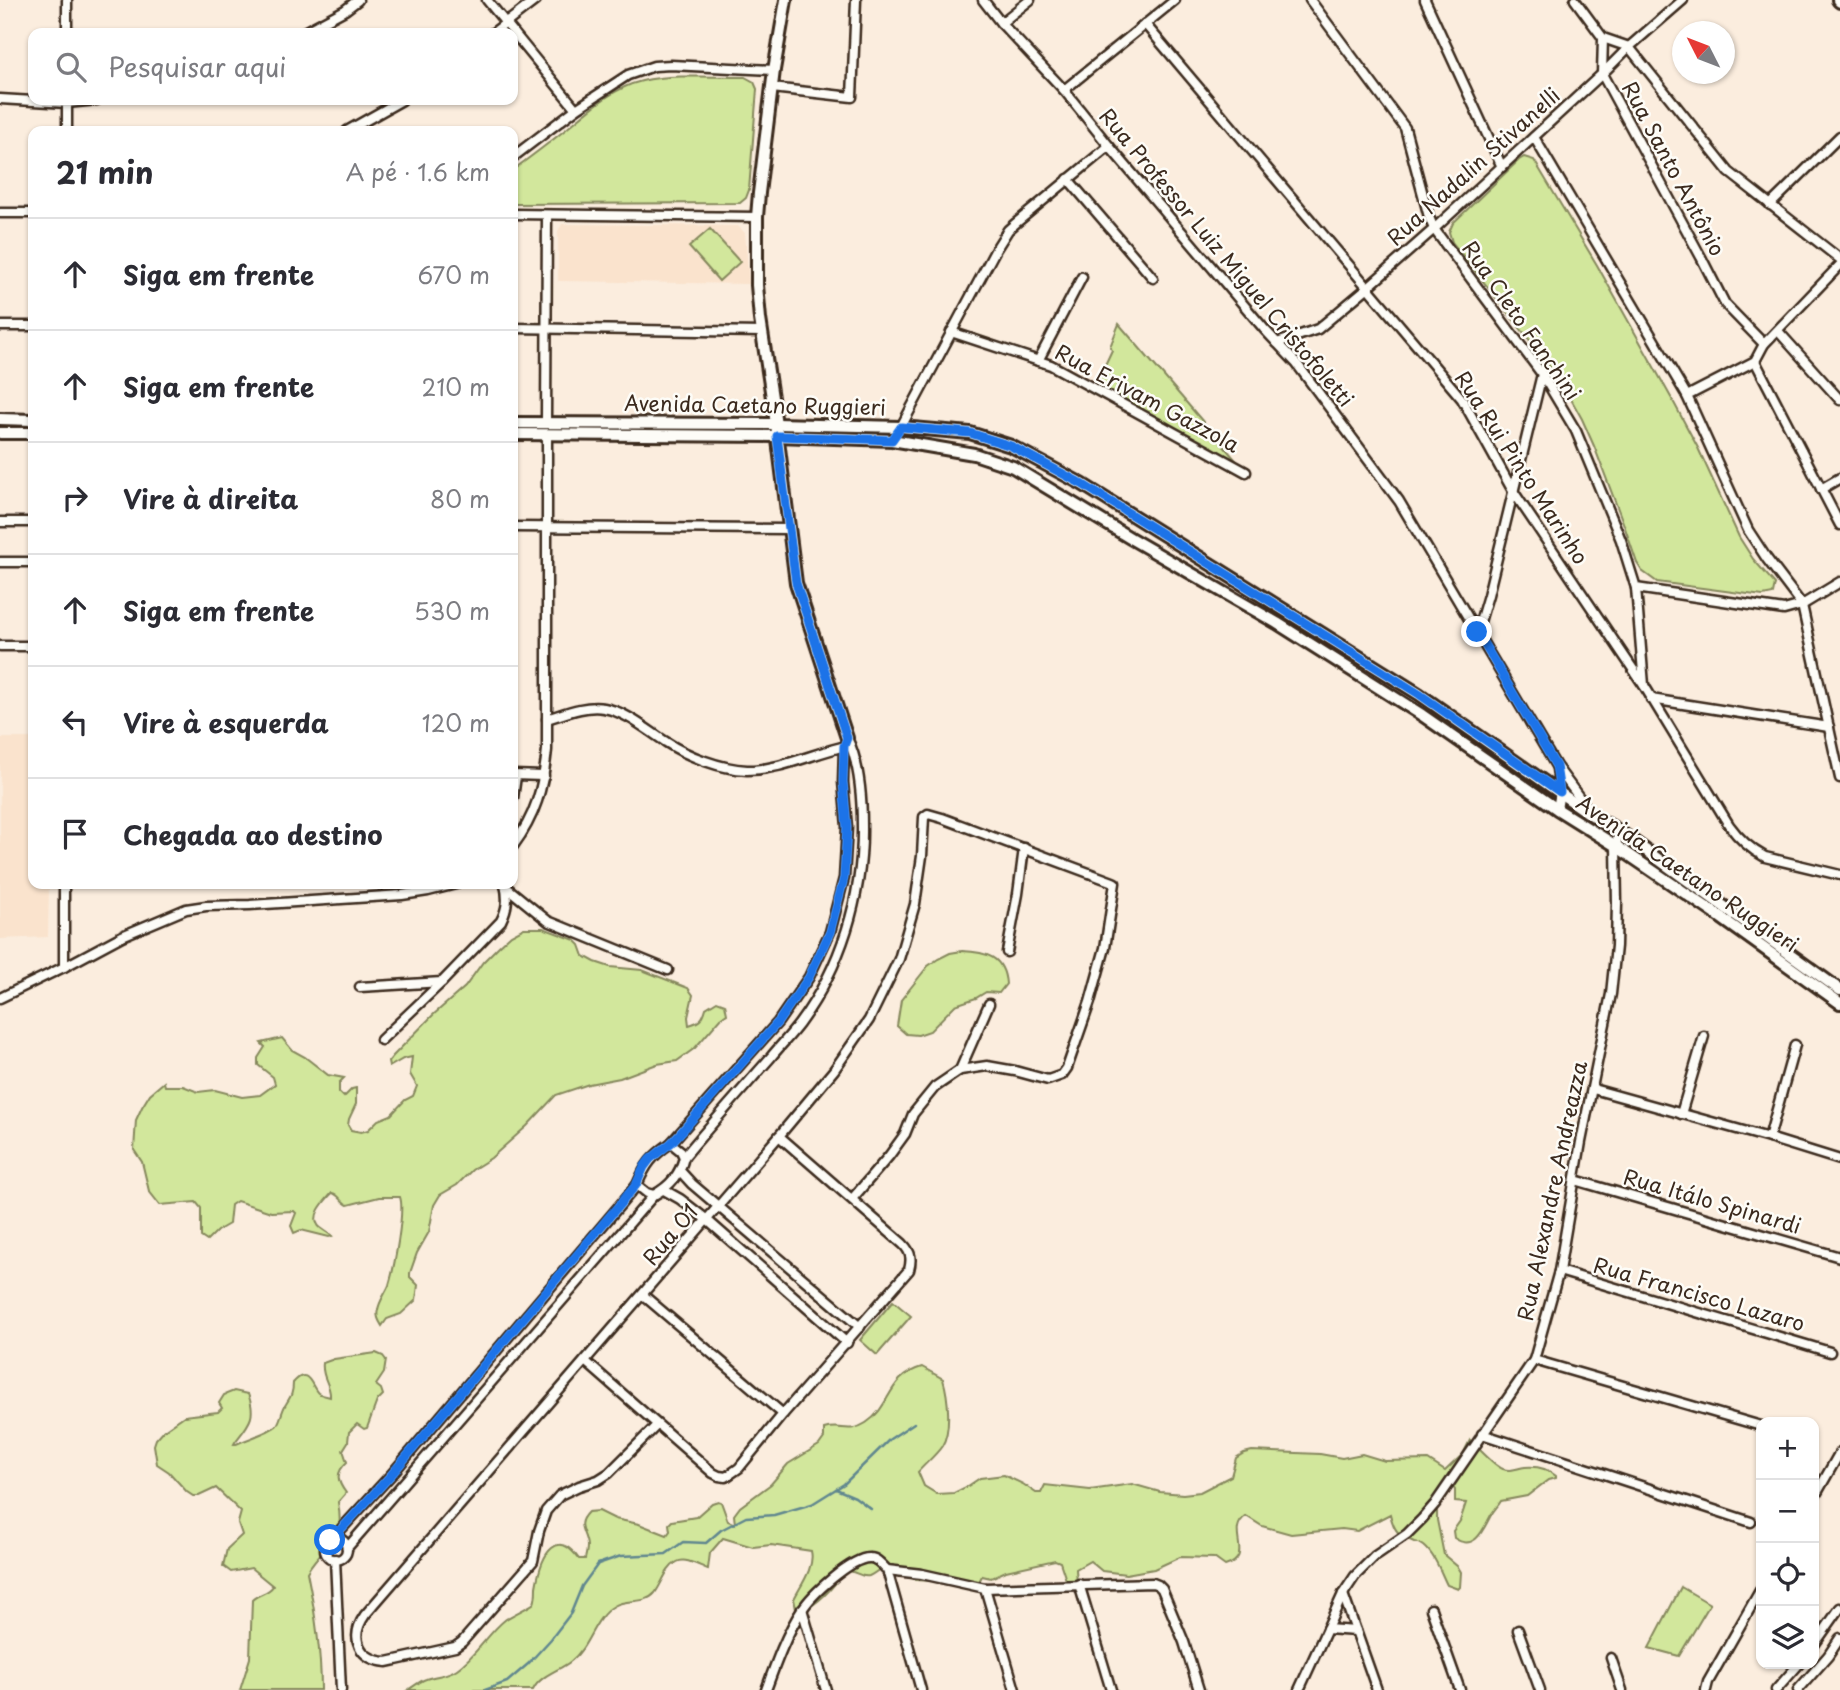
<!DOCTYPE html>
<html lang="pt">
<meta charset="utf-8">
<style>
body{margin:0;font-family:"Playpen Sans",sans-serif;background:#f7f7f7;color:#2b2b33}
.controls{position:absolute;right:21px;bottom:21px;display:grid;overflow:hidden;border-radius:14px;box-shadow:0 2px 5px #0004}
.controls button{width:63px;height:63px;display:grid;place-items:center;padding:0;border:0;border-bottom:2px solid #e1e1e2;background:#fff;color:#2b2b33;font:35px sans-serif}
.compass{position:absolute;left:1672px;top:21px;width:63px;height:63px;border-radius:50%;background:#fff;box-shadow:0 2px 5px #0004;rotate:312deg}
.stop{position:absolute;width:21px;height:21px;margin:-16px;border:5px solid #1a73e8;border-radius:50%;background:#fff}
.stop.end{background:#1a73e8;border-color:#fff;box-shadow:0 2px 7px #0008}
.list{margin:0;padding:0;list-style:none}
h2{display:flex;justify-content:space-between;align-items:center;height:91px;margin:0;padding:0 28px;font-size:30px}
h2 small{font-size:23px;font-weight:400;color:#7c7c81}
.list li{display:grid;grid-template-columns:46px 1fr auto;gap:21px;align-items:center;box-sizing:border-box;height:112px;padding:0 28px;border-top:2px solid #e1e1e2}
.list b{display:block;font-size:26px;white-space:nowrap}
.list em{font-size:23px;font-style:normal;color:#7c7c81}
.icon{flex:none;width:38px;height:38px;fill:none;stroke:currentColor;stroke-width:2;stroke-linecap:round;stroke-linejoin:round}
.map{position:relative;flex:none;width:1840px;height:1690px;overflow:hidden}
.search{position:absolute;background:#fff;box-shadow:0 2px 5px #0004;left:28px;top:28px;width:490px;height:77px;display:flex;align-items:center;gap:18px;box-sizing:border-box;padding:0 24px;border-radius:14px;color:#7c7c81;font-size:26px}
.panel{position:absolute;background:#fff;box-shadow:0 2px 5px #0004;left:28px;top:126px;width:490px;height:763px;border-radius:14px}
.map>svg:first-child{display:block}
.built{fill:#fae3cd}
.green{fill:#d2e79c;stroke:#86885d;stroke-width:2}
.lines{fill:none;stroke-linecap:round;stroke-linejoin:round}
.stream{stroke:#61878f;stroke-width:2.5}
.street-casing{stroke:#3b2a1e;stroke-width:13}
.secondary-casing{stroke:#3b2a1e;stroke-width:16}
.street{stroke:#fdfcf7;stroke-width:8}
.secondary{stroke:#fdfcf7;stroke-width:10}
.route{stroke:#1a73e8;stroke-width:9}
.labels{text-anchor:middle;stroke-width:5;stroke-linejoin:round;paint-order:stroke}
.street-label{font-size:21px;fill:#3b2a1e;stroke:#fdfcf7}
</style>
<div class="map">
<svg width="1840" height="1690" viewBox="0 0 1840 1690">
<rect width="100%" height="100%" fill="#fbedde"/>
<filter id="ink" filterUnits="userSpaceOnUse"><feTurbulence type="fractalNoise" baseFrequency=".0143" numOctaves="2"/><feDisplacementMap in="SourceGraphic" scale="14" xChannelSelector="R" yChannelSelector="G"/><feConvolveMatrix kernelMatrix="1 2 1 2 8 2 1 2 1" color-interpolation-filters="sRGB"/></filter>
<g filter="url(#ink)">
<g class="built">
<path d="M562,224L738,226L745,233L749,284L558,281V231Z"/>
<path d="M0,738H33V884H49L48,937L0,939Z"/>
</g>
<g class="green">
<path d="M745,77L754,82L757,89L749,190L746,198L740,203L513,204V170C530,157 548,144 565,130C588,111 612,88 642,81C671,74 715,77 745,77Z"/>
<path d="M1524,157L1534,160L1597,265L1673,401L1698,448L1739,537L1753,559L1775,584L1773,594L1763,596L1657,582L1642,571L1637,563L1624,525L1594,446L1582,419L1566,390L1543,357L1452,242L1449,232L1453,223L1519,160Z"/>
<path d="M710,229L740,262L719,281L689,247Z"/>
<path d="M1119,324L1240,465L1096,384L1112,350L1110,347Z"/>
<path d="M524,928H543L575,940L580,945L584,956L595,962L610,967L642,970L688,988L693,995L688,1017L689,1025C700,1022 703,1019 706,1008L717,1001L725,1004L727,1014L721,1018L695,1048L677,1061L657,1064L620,1078L589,1084L556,1095L527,1126L491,1158L472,1170L457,1185L440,1195L434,1205L429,1232L417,1253L410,1273V1277L418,1285L416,1300L401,1314L387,1319L382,1326C379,1321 376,1316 378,1310C379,1301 386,1293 389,1285C394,1269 405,1211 400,1197H379L348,1205C341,1202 339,1194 332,1193C326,1200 311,1214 318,1225C320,1229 328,1232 332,1236L329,1237L301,1230L294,1233L291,1226L296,1213L294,1211L271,1212L237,1201L231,1205L229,1224L217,1231L207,1241L201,1237V1208L196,1202L160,1205L149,1191L142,1162L134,1150L136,1120L142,1107L150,1094L164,1082L165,1086H183L198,1092L215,1090L242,1097L260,1095L275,1084L273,1077L258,1065V1058L265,1047L261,1043L282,1038L292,1050L305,1057L328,1075L344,1078L339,1083V1092L344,1097L352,1089L356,1088V1104L349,1119L348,1125L351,1130L361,1132L368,1130L378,1120L391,1115L405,1100L413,1096L417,1086L410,1074L412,1057L403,1059L389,1067L388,1062L393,1056L433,1015L465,987L483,962L499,946L511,935Z"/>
<path d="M962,951C986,952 1004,956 1006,984L999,993L986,992L976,998L955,1005L930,1031L918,1035L906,1034L897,1026L901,1000L920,976L928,966L938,959L950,953Z"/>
<path d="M893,1301L911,1316L877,1355L860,1340Z"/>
<path d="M376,1353L383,1356L386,1360L384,1373L376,1385L381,1389L383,1395L377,1401L367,1428L364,1429L357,1424L349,1432L348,1442L343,1450L347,1462C335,1473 337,1481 346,1493L338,1502C346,1550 325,1539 307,1572C315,1611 321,1650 321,1690H240L250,1658L252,1600C258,1594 269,1593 273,1586L251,1568L231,1572L223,1566L227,1549L242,1535L238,1523L241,1512L216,1488L199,1496H193L187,1492L169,1472L157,1464L154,1445L156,1439L164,1430L184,1416L218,1412L222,1408L219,1403L224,1395L234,1391L248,1394C257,1417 249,1424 235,1442L234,1444H236C245,1440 272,1431 277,1425C281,1419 282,1410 286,1404C291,1396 293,1393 293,1383C308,1365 311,1386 318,1393C321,1395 326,1396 330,1397C331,1384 321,1378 323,1363L334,1359Z"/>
<path d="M922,1367L943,1379C948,1396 952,1430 942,1446C936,1455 925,1464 918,1472L924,1486L937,1494L954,1493L968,1486L980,1478L1004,1475L1023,1484L1036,1493H1041L1045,1485L1090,1490L1132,1484L1160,1492L1183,1494L1200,1492L1231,1476L1236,1458L1244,1453L1252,1451L1320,1454L1342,1458L1362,1454L1385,1461L1428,1460L1445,1471L1463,1454L1470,1440C1479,1448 1493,1465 1503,1469C1512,1472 1517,1468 1525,1467C1536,1466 1548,1469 1556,1476V1478L1548,1480L1527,1496L1501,1501C1498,1506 1494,1510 1491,1515C1483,1530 1475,1552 1454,1538L1453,1531L1460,1521L1466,1503L1455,1502V1490L1452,1485L1437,1507V1520L1444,1555L1458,1567L1461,1572L1460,1587L1458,1589L1447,1585C1441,1573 1435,1555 1424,1546C1423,1545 1416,1542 1414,1542C1398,1535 1394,1531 1390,1514L1357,1531L1342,1529L1291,1534L1262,1526L1246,1516C1224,1531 1256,1557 1225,1566L1214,1558L1180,1557L1154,1569L1126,1574L1102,1571L1090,1561L1076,1569L1077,1584L1073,1587L1066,1580L1060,1562L1055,1560L1006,1571L991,1578L982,1576L976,1587L972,1589L948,1582L916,1580L906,1576L894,1566L885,1565C881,1568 874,1574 869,1576C860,1578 854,1569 844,1571C834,1587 819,1603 801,1612L796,1609L794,1599C801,1585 815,1567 811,1551L771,1545L753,1547L723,1538L710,1553L708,1569C699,1566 686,1557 677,1562C666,1568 662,1584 655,1593C645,1605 627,1598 614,1606C593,1618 590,1646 571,1661C559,1671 540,1675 533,1690H408C414,1686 420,1681 426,1679C437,1675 447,1676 457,1669C476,1656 488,1633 506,1619C512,1615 531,1606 534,1603C536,1599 536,1591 536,1587C538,1575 542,1556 552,1548C563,1539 573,1551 579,1559H585C586,1555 587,1551 587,1546C586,1531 574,1526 588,1512L599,1511L615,1519L639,1524L667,1535L670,1531L669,1524L672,1521L696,1517L712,1503L718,1501L721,1502L728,1521L735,1524L734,1515L740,1507L771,1484L788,1464L819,1445L824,1438V1429C841,1424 849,1434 866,1423C892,1406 887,1377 922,1367Z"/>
<path d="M1681,1587L1710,1604L1679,1656L1649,1648Z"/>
</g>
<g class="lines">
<g class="stream">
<path d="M836,1489L855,1497L871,1509"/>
<path d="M485,1690L507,1682L528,1664L551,1639L571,1613L582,1586L598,1564L621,1556L666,1554L683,1542L706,1543L721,1530L746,1517L774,1515L812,1504L844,1484L890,1439L914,1423"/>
</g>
<g class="street-casing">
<g id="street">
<path d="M67,0V33"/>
<path d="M487,0L576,109"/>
<path d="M983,0L1001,23L1064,90L1109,146L1265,330L1297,364L1399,501L1556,766L1587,808"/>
<path d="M1310,0L1405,128L1429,217L1434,229L1542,374L1576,431L1621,540L1636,588L1644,685"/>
<path d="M1425,0L1502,167"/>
<path d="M1575,0L1603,38L1602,74L1701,257L1725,304L1764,344"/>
<path d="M1001,23L1030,0"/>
<path d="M1145,24L1462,399L1513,491L1645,687L1729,825C1739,839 1750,849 1765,857L1840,875"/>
<path d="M302,33L345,10L358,0"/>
<path d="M493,33L536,0"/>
<path d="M1603,38L1629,47L1729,172L1840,259"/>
<path d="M772,88L852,97L856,0"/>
<path d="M1064,90L1175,0"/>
<path d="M0,99L67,103L97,100"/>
<path d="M67,131V100"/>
<path d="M347,131L402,100"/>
<path d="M1534,137L1687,396L1748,530L1767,559L1802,605L1840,778"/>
<path d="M513,157L576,109L628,75L654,66L671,65L774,70"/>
<path d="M1068,179L1153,278"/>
<path d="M1770,205L1840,136"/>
<path d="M0,213H33"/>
<path d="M513,214L757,217"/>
<path d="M0,326H33"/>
<path d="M513,328L762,332"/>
<path d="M1778,331L1840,400"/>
<path d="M951,332L1051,365L1246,472"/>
<path d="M1277,343L1318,329L1367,288L1434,229L1602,74L1629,47L1683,0"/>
<path d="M1038,361L1082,277"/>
<path d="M1755,361L1840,525"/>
<path d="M1687,396L1755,361L1764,344L1840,265"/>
<path d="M546,423L547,215"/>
<path d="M892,440L901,427L996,249L1008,230L1016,223L1109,146"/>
<path d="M1821,489L1840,478"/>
<path d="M0,522H33"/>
<path d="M513,527L789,529"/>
<path d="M0,562H33"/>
<path d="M1636,588L1784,610L1802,605L1840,582"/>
<path d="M1477,632L1488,595L1542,374"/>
<path d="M0,646H33"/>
<path d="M1651,699L1829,727"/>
<path d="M547,719C566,713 584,705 604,708C627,712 647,730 666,742C687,756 721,769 747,770C781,770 813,753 846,746"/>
<path d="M1557,769L1560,792L1557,809"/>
<path d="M513,775L544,776"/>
<path d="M513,798L516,776"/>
<path d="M513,846C536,815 543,788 547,750V434"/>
<path d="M505,886L548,921L668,970"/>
<path d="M1007,952L1018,894L1024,848"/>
<path d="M64,967V884"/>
<path d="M360,987L442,982"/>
<path d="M0,998L64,967L122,936L186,909L206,906L250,905L402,895L428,891L456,884"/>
<path d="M381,1040L442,982L501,921C508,907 508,898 505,884"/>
<path d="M960,1070L989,1004"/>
<path d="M1593,1089L1769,1138L1840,1160"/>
<path d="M1681,1114L1704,1036"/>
<path d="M1769,1138L1795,1045"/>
<path d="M671,1143L681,1151L684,1157"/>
<path d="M681,1172L692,1184L860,1327"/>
<path d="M1575,1180L1840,1257"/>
<path d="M637,1185L647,1193L654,1195"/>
<path d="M664,1190L680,1199L707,1220L847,1343"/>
<path d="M1559,1271L1830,1352"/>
<path d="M643,1295L783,1414"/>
<path d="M1534,1360L1761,1426"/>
<path d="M585,1361L713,1473L719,1476L726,1477L739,1468L783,1414L909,1270C912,1259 911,1252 903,1244L779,1136"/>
<path d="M657,1425L609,1473L598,1480L579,1486L560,1495L546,1511L539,1531L533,1561L462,1642L455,1647L387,1662C359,1660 349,1638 365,1615L779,1136L834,1070L869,1020L899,959L915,904L922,856L924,817L928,814L942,818L1113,882L1115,883L1105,948L1090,1002L1067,1068L1062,1075L1048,1080L1015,1071L987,1066L960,1070L935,1087L913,1114L905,1134L889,1156L852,1199"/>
<path d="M1482,1434L1751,1522"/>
<path d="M1814,1498L1840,1452"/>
<path d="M333,1538L391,1475L637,1185C646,1164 652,1156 671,1143L778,1022L809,977L830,932L844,878L847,827L843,782L844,746L847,738"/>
<circle cx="336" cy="1549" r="11"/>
<path d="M347,1548L654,1195C670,1186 680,1175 684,1157C712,1123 742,1090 771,1057C780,1046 790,1036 799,1024C841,967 863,897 862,826C862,797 860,763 847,738"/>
<path d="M335,1559L341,1690"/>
<path d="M887,1570L921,1690"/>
<path d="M1079,1584L1111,1690"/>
<path d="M985,1588L1015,1690"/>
<path d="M1343,1594L1377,1690"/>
<path d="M802,1609L826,1690"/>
<path d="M1431,1609L1460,1690"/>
<path d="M1327,1629L1356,1631"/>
<path d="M1518,1630L1540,1690"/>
<path d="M1814,1645L1840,1608"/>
<path d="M1611,1658L1622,1690"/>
<path d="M766,1690C775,1665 787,1632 802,1610C811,1595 852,1557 870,1558C877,1558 882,1565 887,1570L922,1574L985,1588L1153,1583L1158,1585L1162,1589L1184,1642L1199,1690"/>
<path d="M1299,1690L1343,1594L1355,1576L1375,1556L1407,1534L1422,1519L1435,1504L1534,1360L1559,1271L1581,1142L1611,994L1616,946L1617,903L1616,846L1619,831"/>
<path d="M1706,1690L1708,1682L1761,1589"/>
<path d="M1776,1690L1799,1664"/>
<path d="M1798,1690L1828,1656L1840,1638"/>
</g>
</g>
<g class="secondary-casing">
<g id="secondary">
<path d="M786,0L774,70L759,193L757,217V285L760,319L776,424L796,583L847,738"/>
<path d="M1838,0L1840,2"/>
<path d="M0,419L33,420"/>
<path d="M513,423L776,424L901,427L970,433L1011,446L1082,484L1419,694L1590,814L1619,831L1840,990"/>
<path d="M0,433H33"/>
<path d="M513,434L777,436L892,440L974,454L1013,467L1130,538L1277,623L1422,715L1557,809L1616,846L1716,914L1840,1003"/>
</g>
</g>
<use href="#street" class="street"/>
<use href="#secondary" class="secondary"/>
</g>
</g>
<g class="lines" filter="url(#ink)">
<path class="route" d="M330,1540L345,1525L391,1475L636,1185L644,1167L650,1159L671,1143L683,1130L778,1022L809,977L830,932L844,878L847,827L843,782L844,746L847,738L796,583L777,436L892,440L901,427L970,433L1011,446L1082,484L1419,694L1560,792L1556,766L1477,632"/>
</g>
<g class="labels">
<g class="street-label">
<text transform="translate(1474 167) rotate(-42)" y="7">Rua Nadalin Stivanelli</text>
<text transform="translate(1673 169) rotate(62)" y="7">Rua Santo Antônio</text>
<text transform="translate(1226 258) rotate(50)" y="7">Rua Professor Luiz Miguel Cristofoletti</text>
<text transform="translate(1521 321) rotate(55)" y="7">Rua Cleto Fanchini</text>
<text transform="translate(1147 399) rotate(28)" y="7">Rua Erivam Gazzola</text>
<text transform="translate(755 406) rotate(1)" y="7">Avenida Caetano Ruggieri</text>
<text transform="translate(1521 468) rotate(57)" y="7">Rua Rui Pinto Marinho</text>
<text transform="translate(1687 874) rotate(34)" y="7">Avenida Caetano Ruggieri</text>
<text transform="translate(1553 1191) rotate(-78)" y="7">Rua Alexandre Andreazza</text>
<text transform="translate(1712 1202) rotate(16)" y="7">Rua Itálo Spinardi</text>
<text transform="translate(671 1235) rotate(-50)" y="7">Rua 01</text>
<text transform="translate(1699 1295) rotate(16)" y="7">Rua Francisco Lazaro</text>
</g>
</g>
</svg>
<div class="controls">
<button>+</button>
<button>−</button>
<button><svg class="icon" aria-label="locate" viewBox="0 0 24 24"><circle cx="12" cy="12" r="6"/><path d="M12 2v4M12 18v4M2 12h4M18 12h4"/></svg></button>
<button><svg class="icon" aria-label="layers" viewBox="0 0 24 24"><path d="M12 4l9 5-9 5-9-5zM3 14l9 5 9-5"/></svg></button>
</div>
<svg class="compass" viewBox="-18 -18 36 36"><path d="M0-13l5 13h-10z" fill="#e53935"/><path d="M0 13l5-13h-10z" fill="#7c7c81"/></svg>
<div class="stop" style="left:330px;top:1540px"></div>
<div class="stop end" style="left:1477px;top:632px"></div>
<div class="search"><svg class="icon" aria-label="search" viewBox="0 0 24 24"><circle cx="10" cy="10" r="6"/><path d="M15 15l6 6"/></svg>Pesquisar aqui</div>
<section class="panel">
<h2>21 min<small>A pé · 1.6 km</small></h2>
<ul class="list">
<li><svg class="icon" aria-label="ahead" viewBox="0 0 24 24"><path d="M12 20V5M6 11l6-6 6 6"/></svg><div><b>Siga em frente</b></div><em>670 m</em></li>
<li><svg class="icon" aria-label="ahead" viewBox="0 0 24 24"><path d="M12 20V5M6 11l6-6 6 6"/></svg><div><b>Siga em frente</b></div><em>210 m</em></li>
<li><svg class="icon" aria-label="right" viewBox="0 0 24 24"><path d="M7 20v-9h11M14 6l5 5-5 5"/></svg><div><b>Vire à direita</b></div><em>80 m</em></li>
<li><svg class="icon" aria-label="ahead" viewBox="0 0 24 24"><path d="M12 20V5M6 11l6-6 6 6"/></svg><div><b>Siga em frente</b></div><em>530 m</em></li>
<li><svg class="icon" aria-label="left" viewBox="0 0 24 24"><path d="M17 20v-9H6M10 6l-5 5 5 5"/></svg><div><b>Vire à esquerda</b></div><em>120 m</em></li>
<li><svg class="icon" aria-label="arrive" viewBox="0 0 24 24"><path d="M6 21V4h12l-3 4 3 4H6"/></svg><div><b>Chegada ao destino</b></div></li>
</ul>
</section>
</div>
